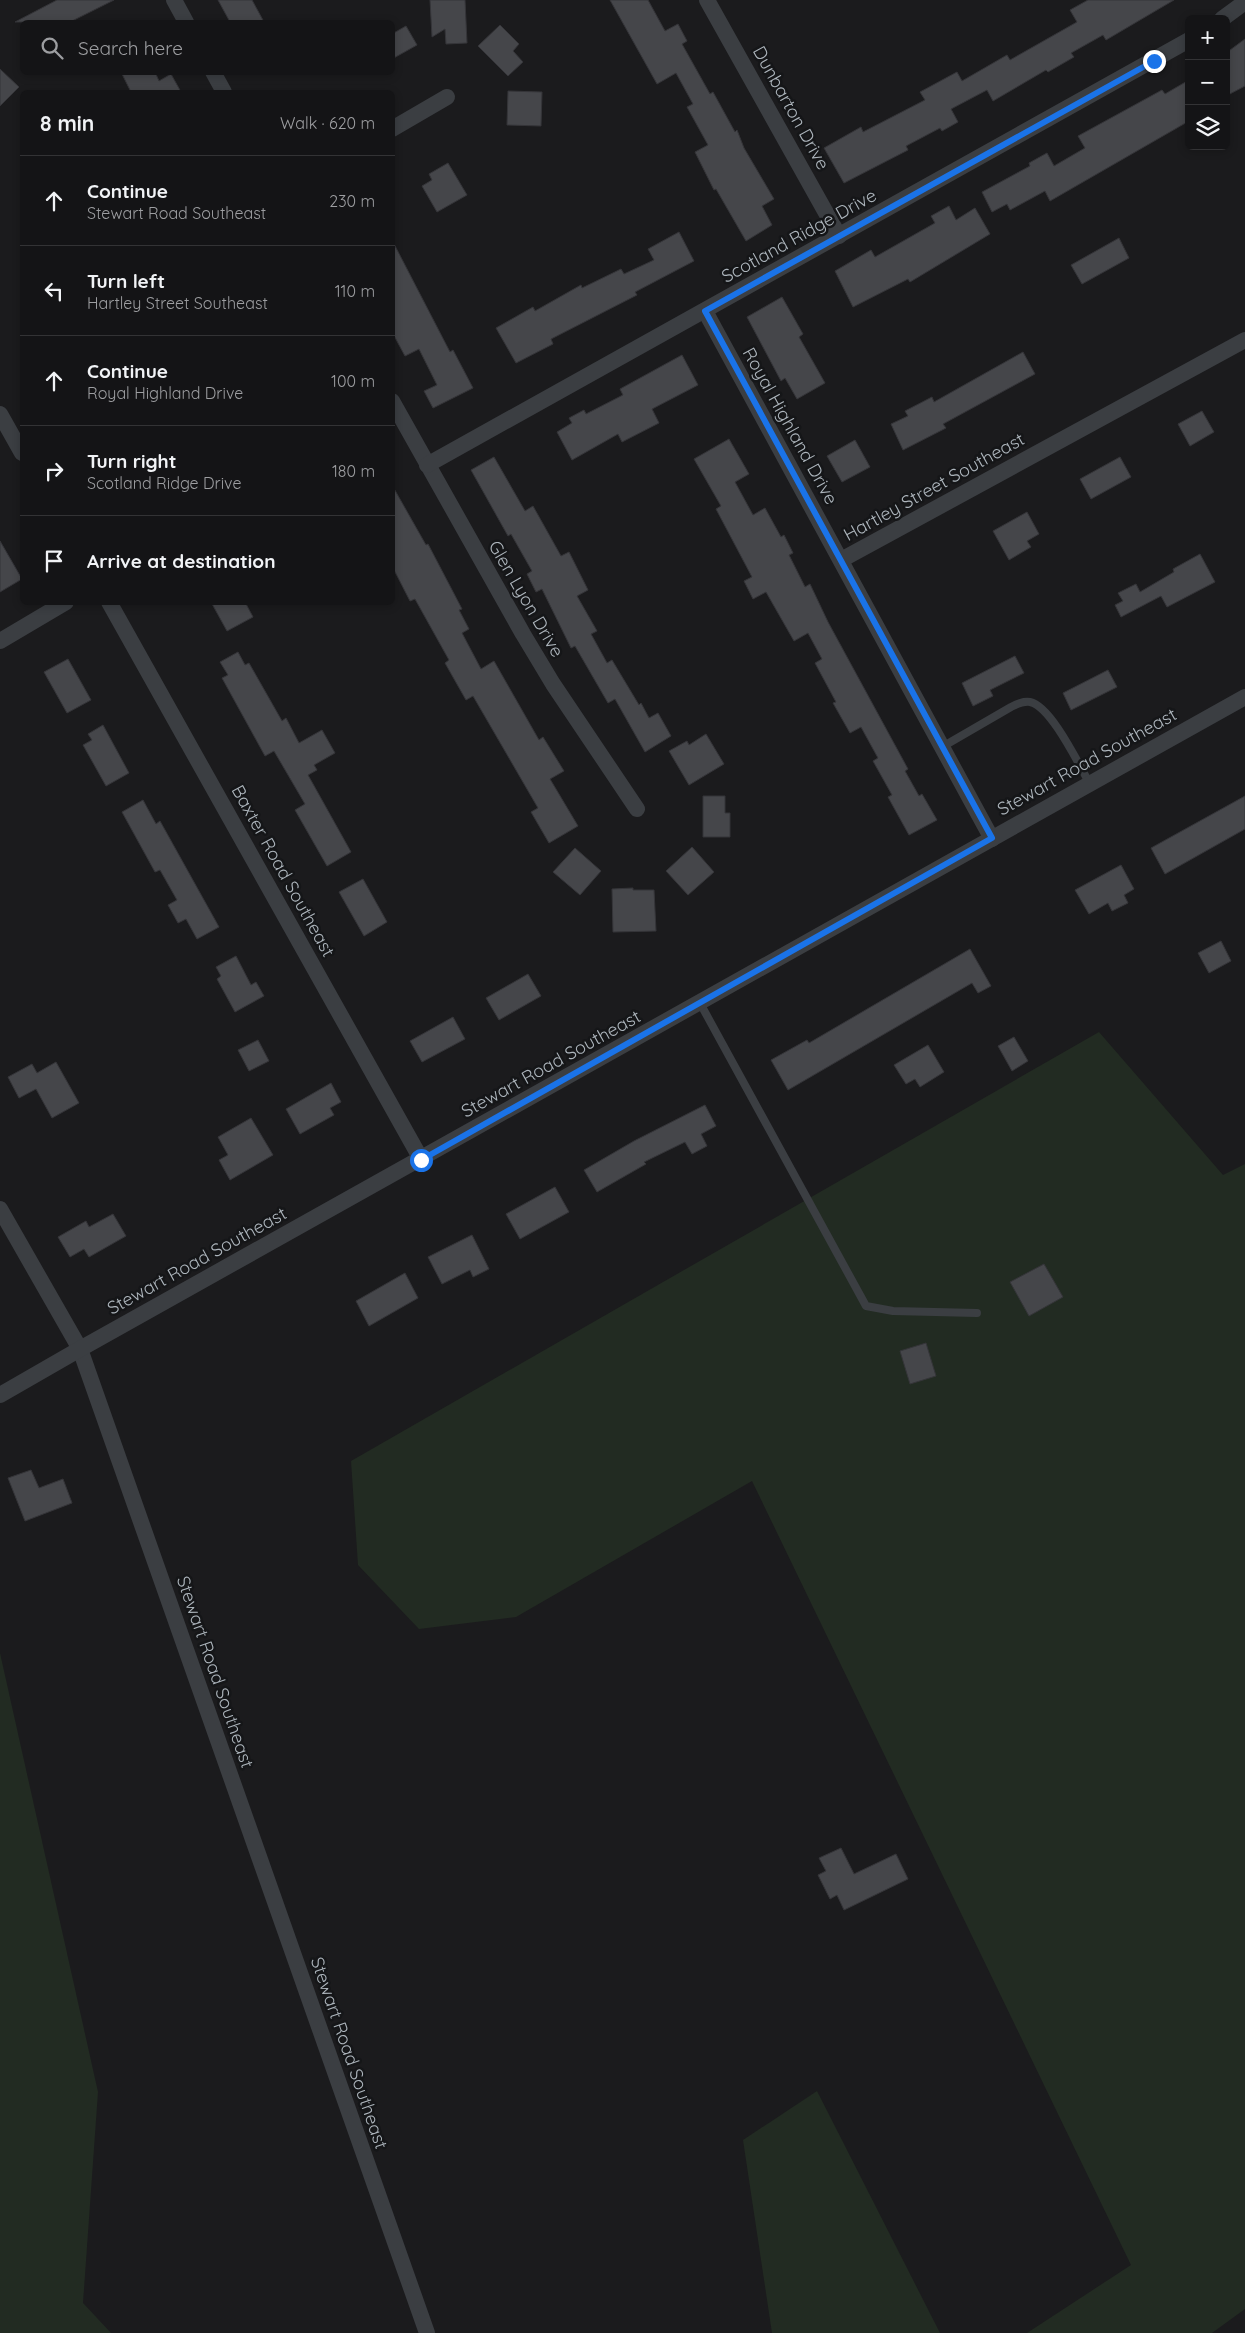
<!DOCTYPE html>
<meta charset="utf-8">
<style>
body{margin:0;font-family:Quicksand,sans-serif;background:#1d1d1f;color:#f1f3f6}
.controls{position:absolute;right:15px;top:15px;display:grid;overflow:hidden;border-radius:8px;box-shadow:0 2px 8px #0003}
.controls button{width:45px;height:45px;display:grid;place-items:center;padding:0;border:0;border-bottom:1px solid #333335;background:#141416;color:#f1f3f6;font:25px sans-serif}
.stop{position:absolute;width:15px;height:15px;margin:-11px;border:4px solid #1a73e8;border-radius:50%;background:#fff}
.stop.end{background:#1a73e8;border-color:#fff;box-shadow:0 1px 5px #0008}
.list{margin:0;padding:0;list-style:none}
h2{display:flex;justify-content:space-between;align-items:center;height:65px;margin:0;padding:0 20px;font-size:21px}
h2 small{font-size:16px;font-weight:400;color:#9d9ea1}
.list li{display:grid;grid-template-columns:32px 1fr auto;gap:15px;align-items:center;box-sizing:border-box;height:90px;padding:0 20px;border-top:1px solid #333335}
.list b{display:block;font-size:19px;white-space:nowrap}
.list p{margin:0;font-size:16px;white-space:nowrap;color:#9d9ea1}
.list em{font-size:16px;font-style:normal;color:#9d9ea1}
.icon{flex:none;width:28px;height:28px;fill:none;stroke:currentColor;stroke-width:2;stroke-linecap:round;stroke-linejoin:round}
.map{position:relative;flex:none;width:1245px;height:2333px;overflow:hidden}
.search{position:absolute;background:#141416;box-shadow:0 2px 8px #0003;left:20px;top:20px;width:375px;height:55px;display:flex;align-items:center;gap:12px;box-sizing:border-box;padding:0 18px;border-radius:8px;color:#9d9ea1;font-size:19px}
.panel{position:absolute;background:#141416;box-shadow:0 2px 8px #0003;left:20px;top:90px;width:375px;height:515px;border-radius:8px}
.map>svg:first-child{display:block}
.green{fill:#222b22}
.building{fill:#45464a;stroke:#353539}
.lines{fill:none;stroke-linecap:round;stroke-linejoin:round}
.lane{stroke:#3b3e42;stroke-width:8}
.street{stroke:#3b3e42;stroke-width:16}
.route{stroke:#1a73e8;stroke-width:6}
.labels{text-anchor:middle;stroke-width:5;stroke-linejoin:round;paint-order:stroke}
.street-label{font-size:18px;fill:#adb5bc;stroke:#151618}
</style>
<div class="map">
<svg width="1245" height="2333" viewBox="0 0 1245 2333">
<rect width="100%" height="100%" fill="#1b1b1d"/>
<g class="green">
<path d="M1099,1032L1223,1175L1245,1164V2309L1212,2333H1027L1131,2265L752,1481L516,1617L419,1629L358,1565L351,1461Z"/>
<path d="M0,1653L98,2092L83,2303L111,2333H0Z"/>
<path d="M817,2091L940,2333H772L743,2140Z"/>
</g>
<g class="building">
<path d="M57,0H114L70,22H15Z"/>
<path d="M218,0H252L264,22H230Z"/>
<path d="M430,0H465L467,43L446,44L445,29L432,37Z"/>
<path d="M610,0H648L665,31L678,24L687,41L682,44L710,94L713,92L735,132L737,130L744,148L774,199L762,206L772,225L746,241L716,189L714,190L695,152L708,145L687,107L693,104L676,73L657,84Z"/>
<path d="M1088,0H1174L1106,40L1103,35L1071,53L1074,57L1048,72L1046,70L993,101L987,90L951,109L958,122L942,131L940,128L906,146L908,150L844,183L824,148L861,127L863,132L925,100L920,92L957,72L962,81L1007,55L1010,60L1077,22L1070,10Z"/>
<path d="M500,25L519,44L513,51L523,62L508,76L478,46Z"/>
<path d="M406,26L417,45L392,59V34Z"/>
<path d="M1245,39V86L1226,96V53Z"/>
<path d="M0,69L19,87L0,106Z"/>
<path d="M121,72H155L159,81L171,74L181,92H131Z"/>
<path d="M1189,80V121L1050,201L1045,191L1010,210L1007,204L992,212L982,192L1030,166L1029,163L1047,153L1054,166L1085,148L1078,136L1162,90L1165,94Z"/>
<path d="M508,91L542,92L541,126L507,125Z"/>
<path d="M448,163L467,195L437,212L422,186L432,180L429,174Z"/>
<path d="M949,206L956,220L975,208L990,234L910,282L908,279L853,307L835,271L871,250L875,257L935,223L931,216Z"/>
<path d="M679,232L694,261L635,292L637,295L551,339L553,344L516,363L496,328L533,307L535,311L581,285L582,288L621,269L624,274L654,260L648,249Z"/>
<path d="M1119,238L1129,258L1082,284L1071,265Z"/>
<path d="M392,240L450,352L453,350L473,388L433,408L424,391L437,385L419,349L405,356L392,332Z"/>
<path d="M782,297L803,334L799,337L825,383L797,399L785,378L781,381L747,317Z"/>
<path d="M1023,352L1035,374L943,424L946,428L903,450L891,424L908,416L905,411L932,397L934,402Z"/>
<path d="M682,355L698,385L652,409L659,423L622,442L618,434L572,460L557,432L572,423L569,418L584,410L586,414L623,395L620,389Z"/>
<path d="M1202,411L1214,432L1190,446L1178,424Z"/>
<path d="M729,439L749,474L735,482L753,515L765,508L781,537L784,535L793,553L789,555L805,587L810,584L828,622L908,769L905,771L919,796L922,794L937,820L909,835L888,797L892,795L873,761L878,758L861,727L850,733L833,703L836,702L815,663L822,659L808,633L794,641L766,592L753,599L744,581L752,577L716,509L721,506L694,459Z"/>
<path d="M855,440L870,467L842,482L827,456Z"/>
<path d="M494,457L525,511L533,506L561,556L569,552L588,590L577,596L597,631L591,634L607,663L612,660L639,705L641,703L649,718L658,713L671,736L645,752L615,699L608,703L575,646L571,648L542,589L536,592L527,574L532,571L511,534L508,536L471,470Z"/>
<path d="M1120,457L1131,477L1091,499L1080,479Z"/>
<path d="M392,485L426,545L428,544L462,609L459,610L469,629L462,633L481,669L494,661L539,740L543,737L564,771L550,779L578,826L549,843L531,812L538,808L473,696L466,700L445,663L449,660L415,599L410,601L392,566Z"/>
<path d="M1027,512L1039,534L1027,541L1031,547L1009,560L993,531Z"/>
<path d="M0,541L22,579L0,592Z"/>
<path d="M1200,554L1215,582L1167,607L1161,596L1121,617L1115,605L1123,601L1118,593L1136,584L1140,592L1174,572L1173,569Z"/>
<path d="M211,602H245L253,617L227,631Z"/>
<path d="M238,652L245,665L249,663L282,721L286,718L299,743L322,730L335,753L314,765L317,770L308,775L351,852L327,866L295,810L305,804L274,751L265,756L222,678L228,675L220,662Z"/>
<path d="M1015,656L1024,673L990,690L993,696L973,706L962,683Z"/>
<path d="M68,659L91,700L67,713L44,672Z"/>
<path d="M1108,670L1117,687L1071,710L1063,693Z"/>
<path d="M103,725L129,773L106,786L83,745L92,740L88,734Z"/>
<path d="M706,734L724,764L689,785L669,751L687,741L689,745Z"/>
<path d="M703,796H725V813H730V837H703Z"/>
<path d="M1245,796V829L1165,874L1151,848Z"/>
<path d="M143,800L156,824L160,821L219,927L197,939L186,919L178,923L168,905L177,900L160,870L155,872L122,812Z"/>
<path d="M692,847L714,872L688,895L666,871Z"/>
<path d="M575,848L601,871L580,895L553,872Z"/>
<path d="M1121,865L1134,889L1124,895L1128,903L1112,911L1108,903L1089,914L1075,890Z"/>
<path d="M363,879L387,922L364,936L339,892Z"/>
<path d="M633,888V890H654L656,931L613,932L612,889Z"/>
<path d="M1221,941L1231,961L1209,973L1198,953Z"/>
<path d="M970,949L991,986L978,993L972,983L788,1090L771,1060L807,1040L809,1043Z"/>
<path d="M236,956L251,985L256,982L264,996L235,1012L217,979L221,976L216,967Z"/>
<path d="M528,974L541,996L499,1020L486,998Z"/>
<path d="M453,1017L465,1039L422,1062L410,1041Z"/>
<path d="M1014,1037L1028,1061L1012,1071L998,1046Z"/>
<path d="M258,1040L269,1061L249,1071L238,1050Z"/>
<path d="M928,1045L944,1072L920,1087L915,1079L906,1084L894,1065Z"/>
<path d="M56,1062L79,1103L52,1118L36,1089L19,1098L8,1077L32,1064L37,1073Z"/>
<path d="M331,1083L341,1102L330,1108L334,1115L300,1134L286,1109Z"/>
<path d="M705,1105L716,1126L701,1134L707,1146L692,1154L685,1142L644,1162L646,1164L597,1192L584,1170L634,1141Z"/>
<path d="M251,1118L273,1155L230,1180L219,1160L228,1155L218,1137Z"/>
<path d="M555,1187L569,1212L520,1239L506,1214Z"/>
<path d="M113,1214L126,1236L89,1257L84,1249L70,1257L58,1237L86,1221L89,1227Z"/>
<path d="M472,1235L489,1269L473,1277L470,1270L442,1284L428,1257Z"/>
<path d="M1044,1264L1063,1297L1029,1316L1010,1282Z"/>
<path d="M405,1273L418,1298L369,1326L356,1301Z"/>
<path d="M926,1343L936,1376L910,1384L900,1351Z"/>
<path d="M31,1470L39,1488L63,1479L72,1503L25,1521L8,1478Z"/>
<path d="M841,1848L854,1874L896,1854L908,1879L844,1910L837,1895L830,1899L818,1875L826,1871L819,1858Z"/>
</g>
<g class="lines">
<g class="lane">
<path d="M942,747L1011,707C1017,704 1023,701 1030,702C1051,706 1079,765 1090,784"/>
<path d="M700,1003L866,1306L893,1311L977,1313"/>
</g>
<g class="street">
<path d="M174,0L186,22"/>
<path d="M707,0L839,236"/>
<path d="M1222,19L1245,2"/>
<path d="M213,72L224,92"/>
<path d="M392,129L447,97"/>
<path d="M705,311L992,839"/>
<path d="M392,401L523,634L553,684L637,809"/>
<path d="M0,414L22,453"/>
<path d="M427,465L1189,40"/>
<path d="M841,560L1245,340"/>
<path d="M109,602L421,1159"/>
<path d="M0,641L66,602"/>
<path d="M0,1209L80,1349L427,2333"/>
<path d="M0,1395L80,1349L1245,697"/>
</g>
</g>
<g class="lines">
<path class="route" d="M421,1160L992,838L705,311L1154,61"/>
</g>
<g class="labels">
<g class="street-label">
<text transform="translate(791 108) rotate(61)" y="6">Dunbarton Drive</text>
<text transform="translate(799 236) rotate(-29)" y="6">Scotland Ridge Drive</text>
<text transform="translate(790 426) rotate(61)" y="6">Royal Highland Drive</text>
<text transform="translate(934 487) rotate(-29)" y="6">Hartley Street Southeast</text>
<text transform="translate(526 599) rotate(60)" y="6">Glen Lyon Drive</text>
<text transform="translate(1087 762) rotate(-29)" y="6">Stewart Road Southeast</text>
<text transform="translate(283 871) rotate(61)" y="6">Baxter Road Southeast</text>
<text transform="translate(551 1064) rotate(-29)" y="6">Stewart Road Southeast</text>
<text transform="translate(197 1261) rotate(-29)" y="6">Stewart Road Southeast</text>
<text transform="translate(215 1672) rotate(71)" y="6">Stewart Road Southeast</text>
<text transform="translate(349 2053) rotate(71)" y="6">Stewart Road Southeast</text>
</g>
</g>
</svg>
<div class="controls">
<button>+</button>
<button>−</button>
<button><svg class="icon" aria-label="layers" viewBox="0 0 24 24"><path d="M12 4l9 5-9 5-9-5zM3 14l9 5 9-5"/></svg></button>
</div>
<div class="stop" style="left:421px;top:1160px"></div>
<div class="stop end" style="left:1154px;top:61px"></div>
<div class="search"><svg class="icon" aria-label="search" viewBox="0 0 24 24"><circle cx="10" cy="10" r="6"/><path d="M15 15l6 6"/></svg>Search here</div>
<section class="panel">
<h2>8 min<small>Walk · 620 m</small></h2>
<ul class="list">
<li><svg class="icon" aria-label="ahead" viewBox="0 0 24 24"><path d="M12 20V5M6 11l6-6 6 6"/></svg><div><b>Continue</b><p>Stewart Road Southeast</p></div><em>230 m</em></li>
<li><svg class="icon" aria-label="left" viewBox="0 0 24 24"><path d="M17 20v-9H6M10 6l-5 5 5 5"/></svg><div><b>Turn left</b><p>Hartley Street Southeast</p></div><em>110 m</em></li>
<li><svg class="icon" aria-label="ahead" viewBox="0 0 24 24"><path d="M12 20V5M6 11l6-6 6 6"/></svg><div><b>Continue</b><p>Royal Highland Drive</p></div><em>100 m</em></li>
<li><svg class="icon" aria-label="right" viewBox="0 0 24 24"><path d="M7 20v-9h11M14 6l5 5-5 5"/></svg><div><b>Turn right</b><p>Scotland Ridge Drive</p></div><em>180 m</em></li>
<li><svg class="icon" aria-label="arrive" viewBox="0 0 24 24"><path d="M6 21V4h12l-3 4 3 4H6"/></svg><div><b>Arrive at destination</b></div></li>
</ul>
</section>
</div>
